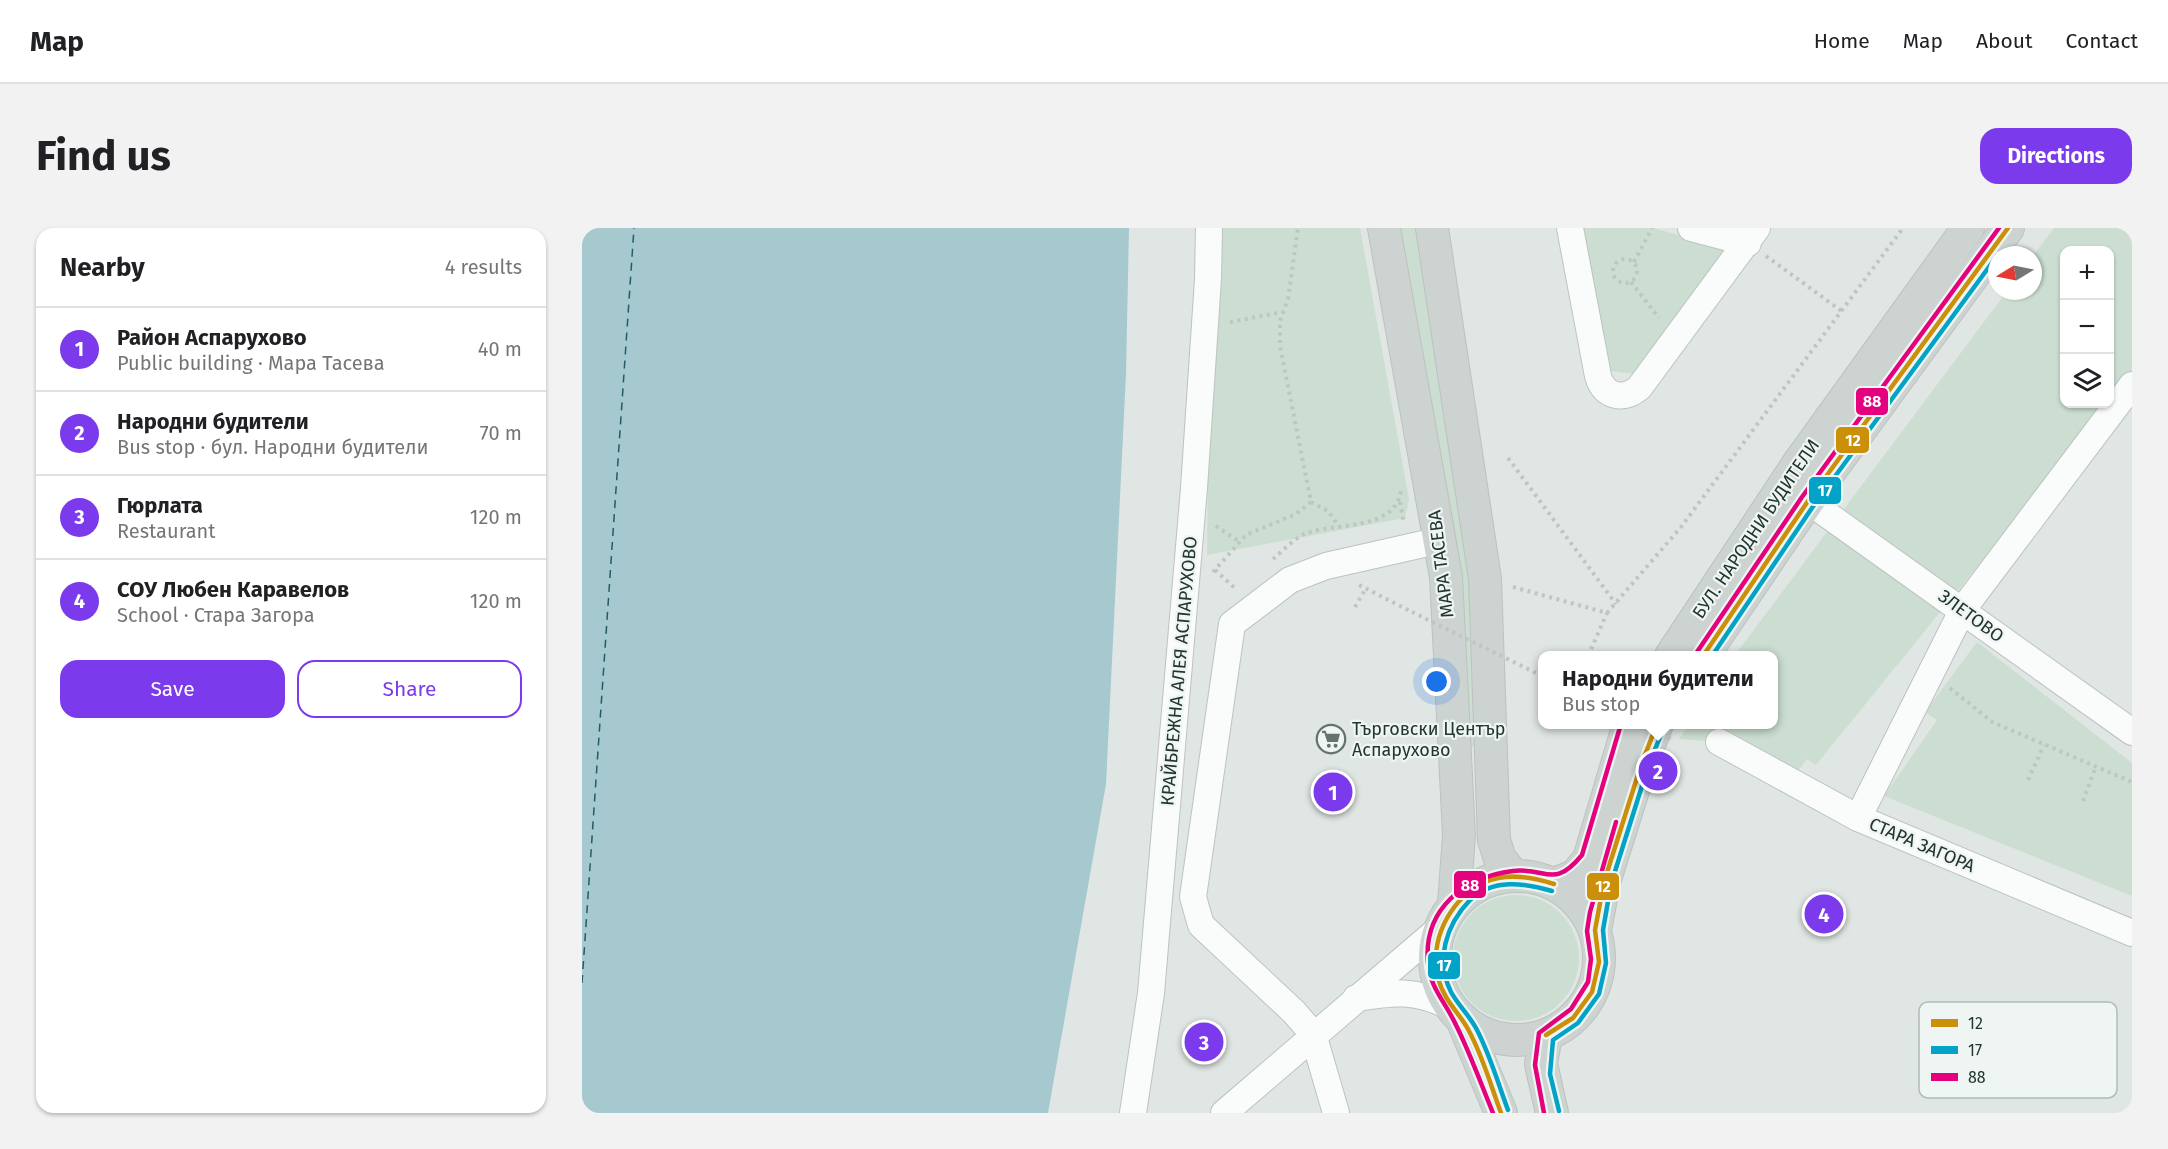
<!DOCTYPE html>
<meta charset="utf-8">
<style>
body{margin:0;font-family:"Fira Sans",sans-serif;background:#f2f2f2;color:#202124}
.controls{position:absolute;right:18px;top:18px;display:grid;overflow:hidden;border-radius:12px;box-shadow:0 2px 4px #0004}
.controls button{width:54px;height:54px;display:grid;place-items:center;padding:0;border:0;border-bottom:2px solid #e0e0e0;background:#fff;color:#202124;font:30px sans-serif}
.compass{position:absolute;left:1406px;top:18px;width:54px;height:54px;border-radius:50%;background:#fff;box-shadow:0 2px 4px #0004;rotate:260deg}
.you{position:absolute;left:855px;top:454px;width:21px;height:21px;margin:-15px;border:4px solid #fff;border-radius:50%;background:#1a73e8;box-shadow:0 0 0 9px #1a73e833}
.badge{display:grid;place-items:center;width:39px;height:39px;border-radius:50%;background:#7c3aed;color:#fff;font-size:20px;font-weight:700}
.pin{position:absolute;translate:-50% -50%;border:3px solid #fff;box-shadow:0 2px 6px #0006}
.popup{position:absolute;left:956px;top:423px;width:240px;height:78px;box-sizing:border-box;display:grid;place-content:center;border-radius:12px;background:#fff;filter:drop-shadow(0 2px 4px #0005);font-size:20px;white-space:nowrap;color:#757577}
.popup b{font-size:22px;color:#202124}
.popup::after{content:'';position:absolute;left:50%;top:100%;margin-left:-12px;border:12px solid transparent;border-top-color:#fff}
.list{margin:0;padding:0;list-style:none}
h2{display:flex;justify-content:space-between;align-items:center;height:78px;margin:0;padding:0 24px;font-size:26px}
h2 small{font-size:20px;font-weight:400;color:#757577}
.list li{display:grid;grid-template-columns:39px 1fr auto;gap:18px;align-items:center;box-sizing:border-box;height:84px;padding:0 24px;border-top:2px solid #e0e0e0}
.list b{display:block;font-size:22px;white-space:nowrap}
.list p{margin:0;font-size:20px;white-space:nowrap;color:#757577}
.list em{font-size:20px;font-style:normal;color:#757577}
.actions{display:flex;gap:12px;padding:18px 24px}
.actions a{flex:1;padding:14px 0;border:2px solid #7c3aed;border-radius:18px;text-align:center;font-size:21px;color:#7c3aed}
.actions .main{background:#7c3aed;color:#fff}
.icon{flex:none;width:33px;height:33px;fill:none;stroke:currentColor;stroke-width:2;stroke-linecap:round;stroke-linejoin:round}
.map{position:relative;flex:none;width:1550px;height:885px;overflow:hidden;border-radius:18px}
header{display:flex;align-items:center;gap:36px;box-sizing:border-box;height:84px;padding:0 30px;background:#fff;border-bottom:2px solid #e0e0e0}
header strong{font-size:28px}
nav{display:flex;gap:33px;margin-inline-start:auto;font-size:21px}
.intro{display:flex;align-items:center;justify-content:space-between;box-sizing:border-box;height:144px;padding:0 36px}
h1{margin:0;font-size:42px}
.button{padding:15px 27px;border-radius:18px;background:#7c3aed;color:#fff;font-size:21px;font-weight:700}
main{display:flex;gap:36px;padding:0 36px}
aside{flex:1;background:#fff;border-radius:18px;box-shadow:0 2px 4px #0004}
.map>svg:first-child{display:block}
.green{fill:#cbded1}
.water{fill:#a5c9cf}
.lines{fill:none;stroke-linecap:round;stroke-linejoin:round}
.ferry{stroke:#245b69;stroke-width:1.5;stroke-dasharray:8 6;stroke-linecap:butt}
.minor-casing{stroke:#bdc3c0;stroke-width:28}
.major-casing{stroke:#bbc2c0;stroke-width:34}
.path{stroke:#bfc5c4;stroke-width:4;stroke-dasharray:3 4.5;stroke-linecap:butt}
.minor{stroke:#fafbfb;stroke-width:26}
.major{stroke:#ccd3d1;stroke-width:32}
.path-bridge{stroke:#bfc5c4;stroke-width:4;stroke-dasharray:3 4.5;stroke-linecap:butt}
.bus-1-casing{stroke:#eef5f2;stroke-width:9}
.bus-2-casing{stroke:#eef5f2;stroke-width:9}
.bus-3-casing{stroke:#eef5f2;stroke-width:9}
.bus-1{stroke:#cc8f0a;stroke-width:4.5}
.bus-2{stroke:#02a3c6;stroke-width:4.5}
.bus-3{stroke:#e5007d;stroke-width:4.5}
.labels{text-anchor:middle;stroke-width:4.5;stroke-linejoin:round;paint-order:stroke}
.street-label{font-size:18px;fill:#223531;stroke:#eef5f2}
.poi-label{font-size:18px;fill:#223531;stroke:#eef5f2;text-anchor:start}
.key{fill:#eef5f2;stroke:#b1bbb8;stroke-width:1.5}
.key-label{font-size:16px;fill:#223531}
.line-badge{stroke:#eef5f2;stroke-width:2}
.badge-label{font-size:16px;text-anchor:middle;font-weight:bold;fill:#fff}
</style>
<header>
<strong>Map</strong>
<nav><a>Home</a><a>Map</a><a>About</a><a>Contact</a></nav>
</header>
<div class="intro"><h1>Find us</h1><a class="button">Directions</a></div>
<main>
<aside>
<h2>Nearby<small>4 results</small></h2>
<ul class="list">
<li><span class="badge">1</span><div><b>Район Аспарухово</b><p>Public building · Мара Тасева</p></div><em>40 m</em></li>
<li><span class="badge">2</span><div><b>Народни будители</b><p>Bus stop · бул. Народни будители</p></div><em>70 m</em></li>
<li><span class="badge">3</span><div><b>Гюрлата</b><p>Restaurant</p></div><em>120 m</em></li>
<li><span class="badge">4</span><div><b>СОУ Любен Каравелов</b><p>School · Стара Загора</p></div><em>120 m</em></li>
</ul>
<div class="actions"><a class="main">Save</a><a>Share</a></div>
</aside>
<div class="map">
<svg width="1550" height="885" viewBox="0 0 1550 885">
<rect width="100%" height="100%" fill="#e0e6e3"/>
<g class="green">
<path d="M629,0H778L827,271L823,290L625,327Z"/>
<path d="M801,0H850L907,518L873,519Z"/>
<path d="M1001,0H1071L1147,21L1052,146L1028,143Z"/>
<path d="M1472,0H1550V148L1528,175V22H1482V176H1527L1234,537L1225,531L1208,553L1137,514L1097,511L1107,497L1192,496V428L1153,427L1425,63H1451V28Z"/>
<path d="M1395,414L1550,535V668L1302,568L1355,492L1343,484Z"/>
<circle cx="934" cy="730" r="63"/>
</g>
<path class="water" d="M0,0H547L544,146L524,556L466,885H0Z"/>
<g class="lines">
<path class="ferry" d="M0,755L52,0"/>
<g class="minor-casing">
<g id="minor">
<path d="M988,0L1016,148C1022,169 1041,173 1057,160L1175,0"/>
<path d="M1109,0L1166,15"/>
<path d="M1226,273L1550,504"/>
<path d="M1137,514L1276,590L1550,705"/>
<path d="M1276,590L1381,381L1550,157"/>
<path d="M774,770C812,764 833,761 869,779"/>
<path d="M551,885L569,765L612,260L626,51L627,0"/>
<path d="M642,885L859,699"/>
<path d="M754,885L731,806L712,784L619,697L611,669L650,396L708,352L744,338L859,312"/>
</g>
</g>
<g class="major-casing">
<g id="major">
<path d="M802,0L864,349L877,607L872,676"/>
<path d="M850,0L903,351L912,612L918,631L931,647"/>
<path d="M1089,428L1216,236L1386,0"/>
<path d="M1121,428L1226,273L1426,0"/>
<circle cx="935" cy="730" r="82"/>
<path d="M972,656L993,648L1007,631L1047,496"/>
<path d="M1013,702L1022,654L1059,537L1075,496"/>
<path d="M880,791L919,885"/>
<path d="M964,807L959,836L970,885"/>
</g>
</g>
<g class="path">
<path d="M1184,28L1261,84"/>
<circle cx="1043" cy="43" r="12"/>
<path d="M1052,34L1070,0"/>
<path d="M1049,54L1077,90"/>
<path d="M648,94L701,84"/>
<path d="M926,230L1034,376"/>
<path d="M729,274L746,283L757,298"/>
<path d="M818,274L822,296"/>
<path d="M634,298L658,314"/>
<path d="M691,331C701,323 715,307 728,304C757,295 813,302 819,263"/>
<path d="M633,342L655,362"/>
<path d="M631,344L664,307L714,286L729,274L698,118V93L706,71L716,0"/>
<path d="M777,357L830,384"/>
<path d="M931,359L1025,385L1099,299L1321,0"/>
<path d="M773,379L784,360"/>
<path d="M1006,428L1025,385"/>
<path d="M1368,460L1410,494L1550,554"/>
<path d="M1446,552L1462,517"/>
<path d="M1501,573L1514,538"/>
</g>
<use href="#minor" class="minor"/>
<use href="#major" class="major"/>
<g class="path-bridge">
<path d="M830,384L960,448"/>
<path d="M1059,496L1089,511"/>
</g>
<g class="bus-1-casing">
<g id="bus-1">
<path d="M1121,428L1226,273L1426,0"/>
<path d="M964,807L991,790L1010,764L1017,734L1013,702L1022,654L1059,537L1075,496"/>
<path d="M919,885C909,858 901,829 887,803C881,791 871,781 864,769C844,735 855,695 882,668C906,643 941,646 972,656"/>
</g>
</g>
<g class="bus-2-casing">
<g id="bus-2">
<path d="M1130,428L1232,277L1415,28"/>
<path d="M926,882C916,855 908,827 895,802C888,788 876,777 869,764C853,732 864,697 888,672C911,650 942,655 970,663"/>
<path d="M977,883L968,846L971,812L996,795L1017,766L1024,735L1021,702L1029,656L1066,539L1082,499"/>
</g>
</g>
<g class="bus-3-casing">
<g id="bus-3">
<path d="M1115,424L1220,269L1417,0"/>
<path d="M911,885C899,856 888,825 874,797C864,775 848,760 846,735C841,681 882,649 931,643C965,639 971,662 1000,627L1039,496"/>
<path d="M962,885L953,837L957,805L989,781L1006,754L1009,731L1005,703L1008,684L1034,594"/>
</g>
</g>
<use href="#bus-1" class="bus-1"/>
<use href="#bus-2" class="bus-2"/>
<use href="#bus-3" class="bus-3"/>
</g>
<defs>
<g id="supermarket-ring" transform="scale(1.5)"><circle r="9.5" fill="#eef5f2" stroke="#64736f" stroke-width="1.5"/><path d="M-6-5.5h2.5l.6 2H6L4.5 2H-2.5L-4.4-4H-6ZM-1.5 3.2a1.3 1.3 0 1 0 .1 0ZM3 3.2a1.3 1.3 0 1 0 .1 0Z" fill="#64736f"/></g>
</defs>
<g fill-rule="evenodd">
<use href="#supermarket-ring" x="749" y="511"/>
</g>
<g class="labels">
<g class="street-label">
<text transform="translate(1174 301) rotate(-56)" y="6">БУЛ. НАРОДНИ БУДИТЕЛИ</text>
<text transform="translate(859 336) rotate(-97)" y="6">МАРА ТАСЕВА</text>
<text transform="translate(1389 388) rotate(36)" y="6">ЗЛЕТОВО</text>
<text transform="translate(597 443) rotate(-85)" y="6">КРАЙБРЕЖНА АЛЕЯ АСПАРУХОВО</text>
<text transform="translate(1340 617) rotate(23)" y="6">СТАРА ЗАГОРА</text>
</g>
<g class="poi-label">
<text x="770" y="507">Търговски Център<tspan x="770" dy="21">Аспарухово</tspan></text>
</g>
</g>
<rect x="1337" y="774" width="198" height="96" rx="9" class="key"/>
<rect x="1349" y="791" width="27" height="8" fill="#cc8f0a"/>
<rect x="1349" y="818" width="27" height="8" fill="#02a3c6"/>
<rect x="1349" y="845" width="27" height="8" fill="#e5007d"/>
<g class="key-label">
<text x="1386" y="801">12</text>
<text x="1386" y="828">17</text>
<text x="1386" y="855">88</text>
</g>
<g class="line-badge">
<rect x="1273" y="159" width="34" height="29" rx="6" fill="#e5007d"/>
<rect x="1253" y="198" width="35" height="28" rx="6" fill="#cc8f0a"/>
<rect x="1226" y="248" width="34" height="29" rx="6" fill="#02a3c6"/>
<rect x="871" y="642" width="34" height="29" rx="6" fill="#e5007d"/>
<rect x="1004" y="644" width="34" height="29" rx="6" fill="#cc8f0a"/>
<rect x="845" y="723" width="34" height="29" rx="6" fill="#02a3c6"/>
</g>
<g class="badge-label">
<text x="1290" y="179">88</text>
<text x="1271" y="218">12</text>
<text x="1243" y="268">17</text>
<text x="888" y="663">88</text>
<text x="1021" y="664">12</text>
<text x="862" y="743">17</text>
</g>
</svg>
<div class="controls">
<button>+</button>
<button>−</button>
<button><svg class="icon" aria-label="layers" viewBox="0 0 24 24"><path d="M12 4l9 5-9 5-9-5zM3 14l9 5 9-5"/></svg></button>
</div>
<svg class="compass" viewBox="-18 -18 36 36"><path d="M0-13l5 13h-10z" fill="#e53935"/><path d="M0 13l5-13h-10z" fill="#757577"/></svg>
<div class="you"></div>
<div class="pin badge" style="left:751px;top:564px">1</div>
<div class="pin badge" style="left:1076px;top:543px">2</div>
<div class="popup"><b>Народни будители</b>Bus stop</div>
<div class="pin badge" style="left:622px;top:814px">3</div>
<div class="pin badge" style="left:1242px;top:686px">4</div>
</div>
</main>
